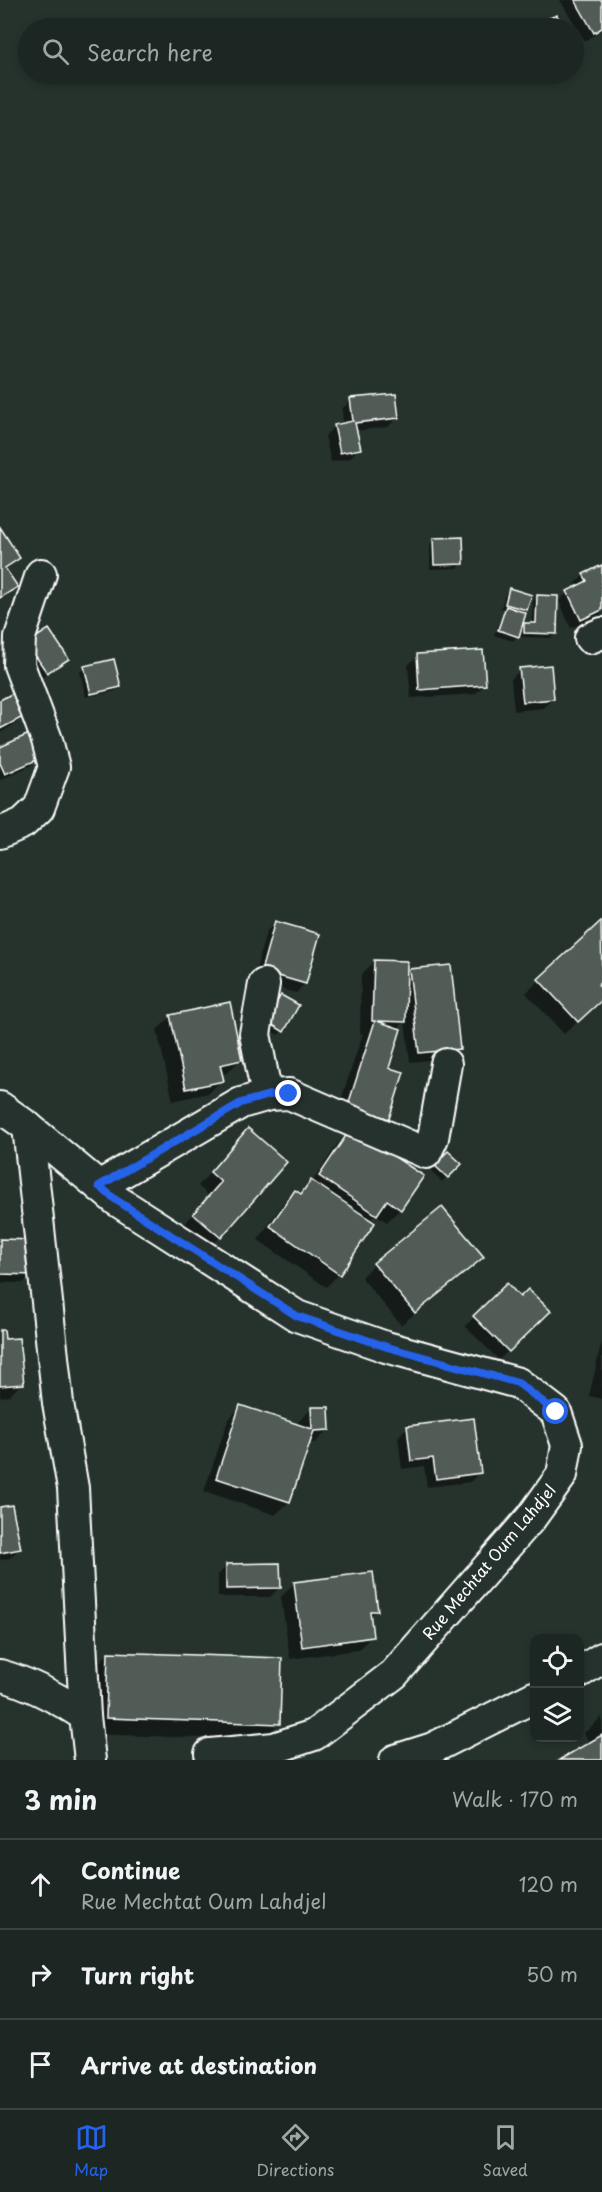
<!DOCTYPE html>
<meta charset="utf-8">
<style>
body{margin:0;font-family:"Playpen Sans",sans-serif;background:#29322f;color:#f1f3f6}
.controls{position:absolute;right:18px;bottom:18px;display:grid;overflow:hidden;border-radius:12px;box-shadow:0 3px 9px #0003}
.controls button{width:54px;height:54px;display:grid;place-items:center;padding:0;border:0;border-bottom:2px solid #3a4340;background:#1c2622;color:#f1f3f6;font:30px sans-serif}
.stop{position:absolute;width:18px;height:18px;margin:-14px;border:4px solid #2563eb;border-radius:50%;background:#fff}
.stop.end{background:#2563eb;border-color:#fff;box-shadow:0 2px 6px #0008}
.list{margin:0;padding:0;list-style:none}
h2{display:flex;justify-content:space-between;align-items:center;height:78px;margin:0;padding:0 24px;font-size:26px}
h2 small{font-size:20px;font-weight:400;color:#a0a5a5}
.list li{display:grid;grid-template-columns:39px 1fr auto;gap:18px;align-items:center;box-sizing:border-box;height:90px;padding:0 24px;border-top:2px solid #3a4340}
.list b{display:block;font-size:22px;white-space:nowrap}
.list p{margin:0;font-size:20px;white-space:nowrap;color:#a0a5a5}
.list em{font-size:20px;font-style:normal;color:#a0a5a5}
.icon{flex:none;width:33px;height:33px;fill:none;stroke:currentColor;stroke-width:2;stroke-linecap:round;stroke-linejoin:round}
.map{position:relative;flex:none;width:602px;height:1760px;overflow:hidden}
.search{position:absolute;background:#1c2622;box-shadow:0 3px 9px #0003;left:18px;right:18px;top:18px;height:66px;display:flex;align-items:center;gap:15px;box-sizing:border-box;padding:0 21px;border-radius:33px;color:#a0a5a5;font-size:22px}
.sheet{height:348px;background:#1c2622}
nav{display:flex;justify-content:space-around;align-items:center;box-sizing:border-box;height:84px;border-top:2px solid #3a4340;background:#1c2622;font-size:16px;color:#a0a5a5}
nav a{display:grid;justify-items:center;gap:3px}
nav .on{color:#2563eb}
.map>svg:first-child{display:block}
.shadow{fill:#0007}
.building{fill:#515c57;stroke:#fff;stroke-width:1.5}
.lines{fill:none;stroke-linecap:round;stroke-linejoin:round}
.minor-casing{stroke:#fff;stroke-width:34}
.minor{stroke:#26332d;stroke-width:30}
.route{stroke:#2563eb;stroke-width:8}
.labels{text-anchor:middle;stroke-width:4.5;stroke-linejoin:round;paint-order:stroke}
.street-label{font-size:16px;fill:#fff;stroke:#26332d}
</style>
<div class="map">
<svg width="602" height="1760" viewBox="0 0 602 1760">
<rect width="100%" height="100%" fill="#26332d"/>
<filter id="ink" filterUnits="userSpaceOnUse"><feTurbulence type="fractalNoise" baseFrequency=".0167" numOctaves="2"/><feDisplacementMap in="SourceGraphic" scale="12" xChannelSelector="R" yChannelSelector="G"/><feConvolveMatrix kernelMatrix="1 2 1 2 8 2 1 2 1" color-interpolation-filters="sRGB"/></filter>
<g filter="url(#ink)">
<g class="shadow">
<path d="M560,0H602V30L585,41Z"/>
<path d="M557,17L561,28H539L543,22Z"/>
<path d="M351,400L397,418L388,427L355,431L359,448L350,458L331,462L325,436L334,426L343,424L342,409Z"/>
<path d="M0,530L19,558L5,570L16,586L0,600Z"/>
<path d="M434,539L462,563L458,568L430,569V544Z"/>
<path d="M602,567V614L571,628L559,601L568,592L577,588L575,584L584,575Z"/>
<path d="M510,590L526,609L523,613L517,636L513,641L494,635L505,609L501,608L505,594Z"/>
<path d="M538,597L555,633L551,638L520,637V629L525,624H532L533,601Z"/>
<path d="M28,644L67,659L57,668L37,681Z"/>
<path d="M418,656L484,685L475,694L411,698L408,665Z"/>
<path d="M85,667L119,686L115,691L86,697L80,672Z"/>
<path d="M520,670L553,698L544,708L514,711L511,679Z"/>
<path d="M0,702L24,716L14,725L0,733Z"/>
<path d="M0,749L39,757L30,766L0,780Z"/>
<path d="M275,923L305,983L296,993L253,981L266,932Z"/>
<path d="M601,923L602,980L596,985L602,991V999L564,1034L526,993Z"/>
<path d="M374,961L405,975L410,970L459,1049L449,1058L410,1062L405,1021L397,1029L387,1069V1118L374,1131L335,1118L363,1033L360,1034L361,975Z"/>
<path d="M281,997L283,1031L278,1035L263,1026Z"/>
<path d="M171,1017L241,1059L227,1073L221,1074L222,1080L209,1093L173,1101L157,1030Z"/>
<path d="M351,1130L400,1209L387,1222L375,1214L369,1221L339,1274L326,1287L258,1240L282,1205L295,1191L299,1194L312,1182L338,1143Z"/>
<path d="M235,1144L220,1237L207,1250L181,1228L209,1196L198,1186Z"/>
<path d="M448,1153L460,1164L442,1182L431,1171Z"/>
<path d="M0,1241L33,1274L23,1283H0Z"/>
<path d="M482,1257L401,1325L361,1277L374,1264Z"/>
<path d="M507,1285L520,1299L548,1311L499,1360L465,1326Z"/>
<path d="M0,1332L22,1383L9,1396L0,1397Z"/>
<path d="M602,1341V1399L589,1396Z"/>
<path d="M241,1406L298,1426V1422L312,1408L328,1430L315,1443H308L289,1502L275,1515L204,1491L228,1420Z"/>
<path d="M407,1427L479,1473L470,1482L427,1487L424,1466L402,1469L398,1437Z"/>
<path d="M0,1509L20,1548L10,1558L0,1560Z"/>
<path d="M227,1566L280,1587L270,1597H218V1575Z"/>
<path d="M294,1583L376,1610L369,1618L371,1637L358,1650L290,1659L281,1597Z"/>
<path d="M109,1653L279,1723L262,1740L90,1734L92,1669Z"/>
<path d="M602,1717V1760H562L590,1744L584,1733Z"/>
</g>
<g class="building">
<path d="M575,0H602V28L594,33Z"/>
<path d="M557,15L563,28H545L542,21Z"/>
<path d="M396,394L399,418L355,423L361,449L340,453L334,425L353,421L350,398Z"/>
<path d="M0,527L20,558L5,568L18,587L0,598Z"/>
<path d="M463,537L464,564L434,565L433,538Z"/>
<path d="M602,565V610L581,620L567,591L587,581L583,574Z"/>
<path d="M509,588L532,595L527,610L505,604Z"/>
<path d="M537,595L558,596L557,634L524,633V623H536Z"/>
<path d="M506,606L526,613L519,637L498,630Z"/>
<path d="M49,629L69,659L47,673L27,643Z"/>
<path d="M483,650L486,685L419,690L417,654Z"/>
<path d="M114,659L121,687L91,694L84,666Z"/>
<path d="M551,665L554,699L523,702L519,668Z"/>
<path d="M13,693L25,716L0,729V700Z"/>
<path d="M29,734L41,758L5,774L0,763V747Z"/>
<path d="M275,921L320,934L306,984L261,971Z"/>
<path d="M601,921L602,980L598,985L602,989V1000L578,1022L538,979Z"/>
<path d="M374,960L407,961L406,1022L377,1021L401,1029L389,1068L404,1072L389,1119L348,1105L375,1021H372Z"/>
<path d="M451,965L460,1049L419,1053L409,969Z"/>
<path d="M281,995L299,1005L284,1032L266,1021Z"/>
<path d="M230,1002L242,1060L220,1065L224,1081L186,1089L170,1015Z"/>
<path d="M248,1128L287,1162L221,1238L193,1214L221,1182L210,1172Z"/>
<path d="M351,1128L424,1176L401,1210L387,1200L377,1215L319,1176Z"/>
<path d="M448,1151L462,1164L448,1178L434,1165Z"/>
<path d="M311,1180L375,1223L340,1275L270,1226L295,1190L301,1194Z"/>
<path d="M442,1207L484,1257L415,1313L373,1263Z"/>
<path d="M0,1239L35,1240L34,1275L0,1274Z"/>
<path d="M507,1283L520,1297L528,1289L551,1311L509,1352L473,1316Z"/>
<path d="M0,1330H4L5,1339L19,1338L24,1384L0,1386Z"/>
<path d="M240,1405L312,1429L311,1407H329L330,1430L314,1431L290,1502L216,1478Z"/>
<path d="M474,1418L481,1473L436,1479L433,1458L411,1461L407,1426Z"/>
<path d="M12,1505L21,1549L0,1553V1507Z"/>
<path d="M280,1563L281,1588L226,1589V1564Z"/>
<path d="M373,1572L378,1611H370L373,1637L302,1647L294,1582Z"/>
<path d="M108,1652L282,1658L280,1724L106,1718Z"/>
<path d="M602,1735V1760H559Z"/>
</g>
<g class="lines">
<g class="minor-casing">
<g id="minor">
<path d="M590,638L602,633"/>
<path d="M0,833L23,823L39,808L54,767L47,740L19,665L20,637L41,574"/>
<path d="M264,984L255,1034L266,1091L269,1095"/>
<path d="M0,1107L28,1127L116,1200L297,1316L386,1347L518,1383L556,1412L567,1445L562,1475L531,1518L394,1674L314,1735L274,1748L210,1754"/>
<path d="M28,1127L58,1403L73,1488L85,1716"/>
<path d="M99,1186L241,1103L269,1095L289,1094L426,1153L433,1138L446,1064"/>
<path d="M580,1672L602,1658"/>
<path d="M0,1675C32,1684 58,1698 85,1716L90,1760"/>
<path d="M395,1760L433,1748L534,1697"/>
</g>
</g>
<use href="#minor" class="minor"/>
</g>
</g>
<g class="lines" filter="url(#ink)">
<path class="route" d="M289,1094L269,1095L241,1103L99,1186L116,1200L297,1316L387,1347L518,1383L556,1412"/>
</g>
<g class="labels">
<g class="street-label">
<text transform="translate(489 1562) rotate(-50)" y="6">Rue Mechtat Oum Lahdjel</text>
</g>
</g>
</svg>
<div class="controls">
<button><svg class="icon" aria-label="locate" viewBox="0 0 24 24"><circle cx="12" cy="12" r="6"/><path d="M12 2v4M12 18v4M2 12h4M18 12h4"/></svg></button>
<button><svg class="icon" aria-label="layers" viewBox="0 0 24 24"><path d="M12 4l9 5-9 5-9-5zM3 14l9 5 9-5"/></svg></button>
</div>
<div class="stop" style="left:556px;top:1412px"></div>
<div class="stop end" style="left:289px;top:1094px"></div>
<div class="search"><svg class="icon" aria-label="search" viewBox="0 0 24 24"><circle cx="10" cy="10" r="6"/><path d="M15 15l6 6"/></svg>Search here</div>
</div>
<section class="sheet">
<h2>3 min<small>Walk · 170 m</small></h2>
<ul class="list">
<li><svg class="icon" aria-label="ahead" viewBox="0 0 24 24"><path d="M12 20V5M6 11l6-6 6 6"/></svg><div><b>Continue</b><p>Rue Mechtat Oum Lahdjel</p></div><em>120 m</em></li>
<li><svg class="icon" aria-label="right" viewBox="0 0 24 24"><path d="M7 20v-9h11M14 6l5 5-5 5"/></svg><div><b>Turn right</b></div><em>50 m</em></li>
<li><svg class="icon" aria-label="arrive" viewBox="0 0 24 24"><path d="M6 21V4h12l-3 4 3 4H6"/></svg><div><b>Arrive at destination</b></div></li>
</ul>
</section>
<nav>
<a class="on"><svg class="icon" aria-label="map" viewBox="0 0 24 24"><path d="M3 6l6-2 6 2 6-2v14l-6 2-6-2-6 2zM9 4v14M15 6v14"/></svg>Map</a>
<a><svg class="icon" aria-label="directions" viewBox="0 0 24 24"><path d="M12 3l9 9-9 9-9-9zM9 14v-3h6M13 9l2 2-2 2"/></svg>Directions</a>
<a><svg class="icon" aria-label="saved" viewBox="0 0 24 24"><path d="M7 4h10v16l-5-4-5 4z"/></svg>Saved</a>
</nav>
